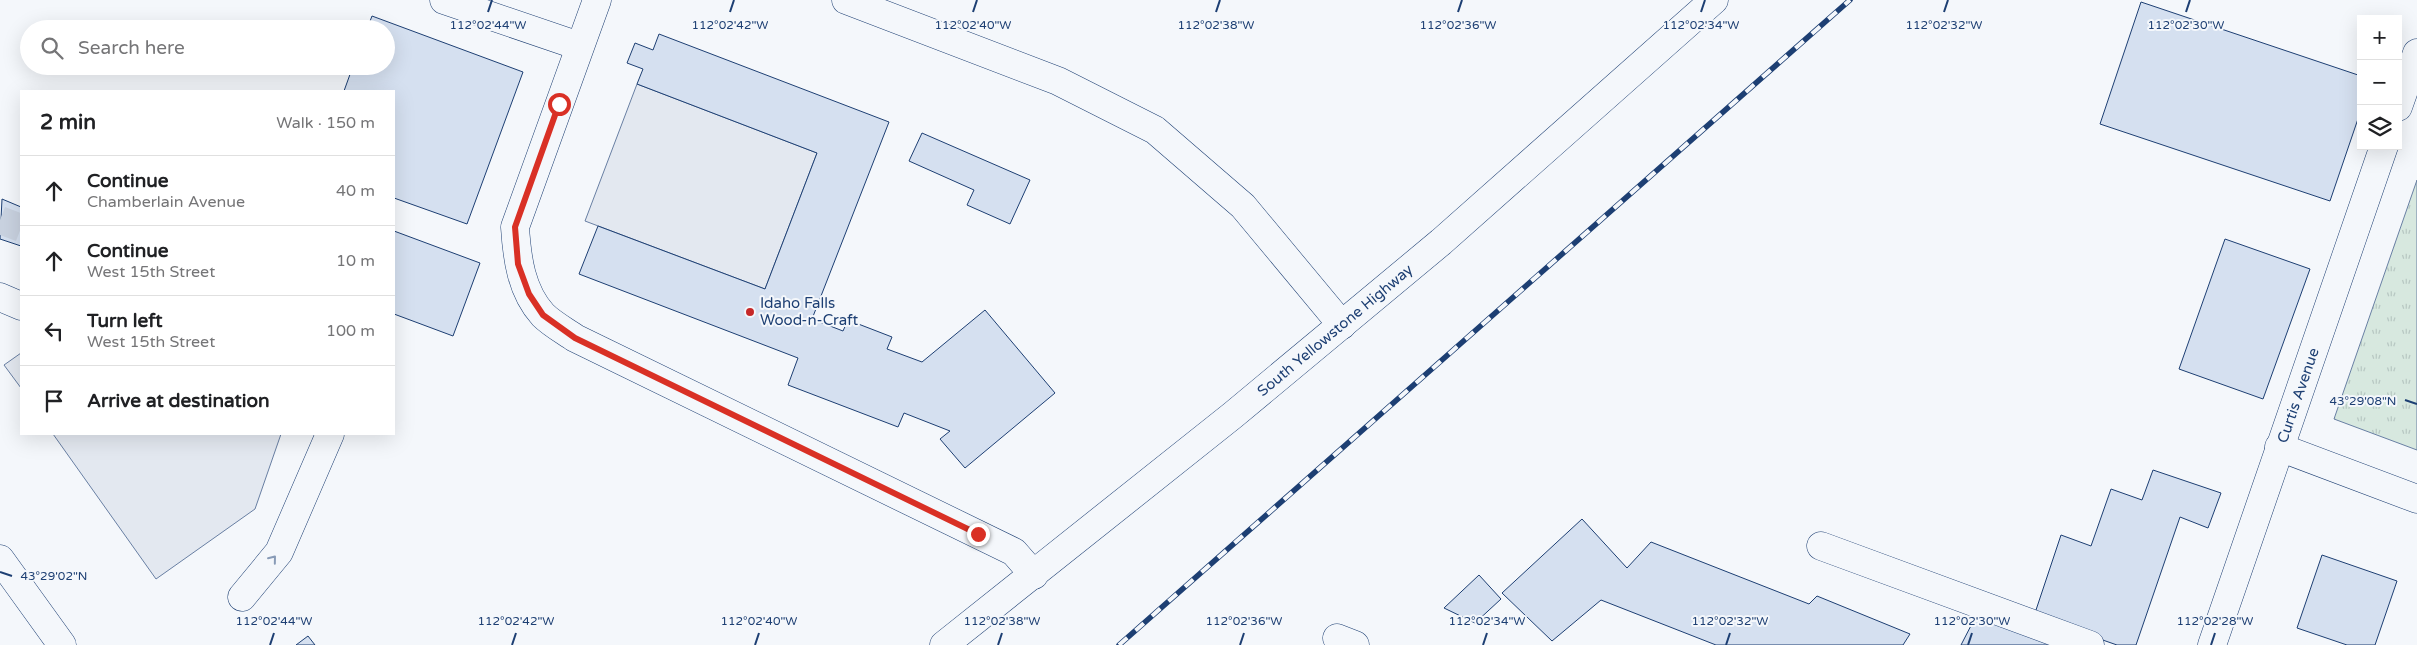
<!DOCTYPE html>
<meta charset="utf-8">
<style>
body{margin:0;font-family:"Varela Round",sans-serif;background:#f6f6f6;color:#202124}
.controls{position:absolute;right:15px;top:15px;display:grid;overflow:hidden;border-radius:0px;box-shadow:0 5px 20px #0002}
.controls button{width:45px;height:45px;display:grid;place-items:center;padding:0;border:0;border-bottom:1px solid #e0e0e0;background:#fff;color:#202124;font:25px sans-serif}
.stop{position:absolute;width:15px;height:15px;margin:-11px;border:4px solid #d93025;border-radius:50%;background:#fff}
.stop.end{background:#d93025;border-color:#fff;box-shadow:0 1px 5px #0008}
.list{margin:0;padding:0;list-style:none}
h2{display:flex;justify-content:space-between;align-items:center;height:65px;margin:0;padding:0 20px;font-size:21px}
h2 small{font-size:16px;font-weight:400;color:#757577}
.list li{display:grid;grid-template-columns:32px 1fr auto;gap:15px;align-items:center;box-sizing:border-box;height:70px;padding:0 20px;border-top:1px solid #e0e0e0}
.list b{display:block;font-size:19px;white-space:nowrap}
.list p{margin:0;font-size:16px;white-space:nowrap;color:#757577}
.list em{font-size:16px;font-style:normal;color:#757577}
.icon{flex:none;width:28px;height:28px;fill:none;stroke:currentColor;stroke-width:2;stroke-linecap:round;stroke-linejoin:round}
.map{position:relative;flex:none;width:2417px;height:645px;overflow:hidden}
.search{position:absolute;background:#fff;box-shadow:0 5px 20px #0002;left:20px;top:20px;width:375px;height:55px;display:flex;align-items:center;gap:12px;box-sizing:border-box;padding:0 18px;border-radius:28px;color:#757577;font-size:19px}
.panel{position:absolute;background:#fff;box-shadow:0 5px 20px #0002;left:20px;top:90px;width:375px;height:345px;border-radius:0px}
.map>svg:first-child{display:block}
.park{fill:url(#park-tufts);stroke:#687fa3}
.parking{fill:#e3e8f0;stroke:#687fa3}
.building{fill:#d5e0f0;stroke:#1d3f73}
.lines{fill:none;stroke-linecap:round;stroke-linejoin:round}
.minor-tunnel{stroke:#c9d2e0;stroke-width:28;stroke-dasharray:28 14;stroke-linecap:butt}
.minor-casing{stroke:#1d3f73;stroke-width:29}
.major-casing{stroke:#1d3f73;stroke-width:29}
.highway-casing{stroke:#1d3f73;stroke-width:29}
.minor{stroke:#f4f7fb;stroke-width:28}
.major{stroke:#f4f7fb;stroke-width:28}
.highway{stroke:#f4f7fb;stroke-width:28}
.rail-casing{stroke:#1d3f73;stroke-width:5.5}
.rail{stroke:#f4f7fb;stroke-width:4;stroke-dasharray:11;stroke-linecap:butt}
.oneway{stroke:#889bb7}
.route{stroke:#d93025;stroke-width:6}
.ticks{fill:none;stroke:#1d3f73;stroke-width:2}
.poi-dot{fill:#c62828;stroke:#f4f7fb;stroke-width:2}
.labels{text-anchor:middle;stroke-width:4;stroke-linejoin:round;paint-order:stroke}
.poi-label{font-size:15px;fill:#1d3f73;stroke:#f4f7fb;text-anchor:start}
.street-label{font-size:15px;fill:#1d3f73;stroke:#f4f7fb}
.ticks-label{font-size:12px;text-anchor:middle;fill:#1d3f73;stroke:#f4f7fb;stroke-width:4;stroke-linejoin:round;paint-order:stroke}
</style>
<div class="map">
<svg width="2417" height="645" viewBox="0 0 2417 645">
<defs>
<pattern id="park-tufts" width="24" height="20" patternUnits="userSpaceOnUse" patternTransform="scale(1.25)"><rect width="24" height="20" fill="#d7e8df"/><path d="M3 7l-1-3M5 7V3M7 7l1-3M15 17l-1-3M17 17v-4M19 17l1-3" fill="none" stroke="#b8c8c3"/></pattern>
</defs>
<rect width="100%" height="100%" fill="#f4f7fb"/>
<path class="park" d="M2417,180V450L2334,419Z"/>
<g class="parking">
<path d="M637,84L817,153L765,289L585,221Z"/>
<path d="M21,353V388L4,365Z"/>
<path d="M53,434H281L255,509L156,579Z"/>
</g>
<g class="building">
<path d="M2141,2L2361,76V110L2330,201L2100,124Z"/>
<path d="M372,16L523,72L467,224L394,198V91H344L353,66H386V29H367Z"/>
<path d="M659,34L889,122L812,319L843,331L848,320L892,337L887,349L922,362L985,310L1055,393L965,468L940,439L950,431L904,413L898,427L788,385L798,358L579,274L598,226L765,289L817,153L637,84L643,69L627,63L635,43L653,50Z"/>
<path d="M922,133L1030,180L1010,224L967,205L974,190L909,161Z"/>
<path d="M2,199L21,207V246L0,239Z"/>
<path d="M394,231L480,263L453,336L394,314Z"/>
<path d="M2225,239L2310,269L2263,399L2179,369Z"/>
<path d="M2153,470L2221,493L2208,528L2180,517L2136,645H2117L2034,616L2061,535L2091,546L2111,489L2142,500Z"/>
<path d="M1582,519L1627,568L1651,542L1809,604L1817,596L1910,634L1903,645H1716L1601,600L1552,641L1502,593Z"/>
<path d="M2322,555L2397,581L2375,645H2347L2297,628Z"/>
<path d="M1479,575L1501,599L1475,623L1444,608Z"/>
<path d="M1977,614L2061,645H1961Z"/>
<path d="M308,636L315,645H296Z"/>
</g>
<g class="lines">
<path class="minor-tunnel" d="M0,220L21,228"/>
<g class="minor-casing">
<g id="minor">
<path d="M444,0L579,46"/>
<path d="M597,0L515,227C517,258 521,291 543,315C552,324 565,331 575,338L1014,552L1034,575"/>
<path d="M846,0L1058,81L1155,130L1243,206L1342,325"/>
<path d="M2398,107L2417,53"/>
<path d="M0,297L21,306"/>
<path d="M2279,447L2417,499"/>
<path d="M1821,546L2090,645"/>
<path d="M242,597L279,552L330,434"/>
<path d="M1337,638L1355,645"/>
<path id="s1" d="M2212,645L2384,146"/>
</g>
</g>
<g class="major-casing">
<path id="major" d="M0,559L62,645"/>
</g>
<g class="highway-casing">
<g id="highway">
<path id="s2" d="M944,645L1233,415L1441,242L1714,0"/>
</g>
</g>
<use href="#minor" class="minor"/>
<use href="#major" class="major"/>
<use href="#highway" class="highway"/>
<g class="rail-casing">
<path id="rail" d="M1119,645L1850,0"/>
</g>
<use href="#rail" class="rail"/>
</g>
<defs><path id="oneway-chevron" d="M-2-3.5L2.5 0L-2 3.5" fill="none" stroke-width="1.6" stroke-linecap="round" stroke-linejoin="round" transform="scale(1.25)"/></defs>
<use class="oneway" href="#oneway-chevron" transform="translate(273 559) rotate(-51)"/>
<g class="lines">
<path class="route" d="M559,104L515,227L518,264L529,294L543,315L575,338L978,534"/>
</g>
<path class="ticks" d="M488,12L492,0M730,12L734,0M973,12L977,0M1216,12L1220,0M1458,12L1462,0M1701,12L1705,0M1944,12L1948,0M2186,12L2190,0M2405,400L2417,404M0,572L12,576M270,645L274,633M512,645L516,633M755,645L759,633M998,645L1002,633M1240,645L1244,633M1483,645L1487,633M1726,645L1730,633M1968,645L1972,633M2211,645L2215,633"/>
<circle class="poi-dot" cx="750" cy="312" r="5"/>
<g class="labels">
<g class="poi-label">
<text x="760" y="308">Idaho Falls<tspan x="760" dy="17">Wood-n-Craft</tspan></text>
</g>
<g class="street-label">
<text dy="5" stroke="none"><textPath href="#s2" startOffset="502">South Yellowstone Highway</textPath></text>
<text dy="5" stroke="none"><textPath href="#s1" startOffset="264">Curtis Avenue</textPath></text>
</g>
</g>
<g class="ticks-label">
<text x="488" y="29">112°02'44"W</text>
<text x="730" y="29">112°02'42"W</text>
<text x="973" y="29">112°02'40"W</text>
<text x="1216" y="29">112°02'38"W</text>
<text x="1458" y="29">112°02'36"W</text>
<text x="1701" y="29">112°02'34"W</text>
<text x="1944" y="29">112°02'32"W</text>
<text x="2186" y="29">112°02'30"W</text>
<text x="2363" y="405">43°29'08"N</text>
<text x="54" y="580">43°29'02"N</text>
<text x="274" y="625">112°02'44"W</text>
<text x="516" y="625">112°02'42"W</text>
<text x="759" y="625">112°02'40"W</text>
<text x="1002" y="625">112°02'38"W</text>
<text x="1244" y="625">112°02'36"W</text>
<text x="1487" y="625">112°02'34"W</text>
<text x="1730" y="625">112°02'32"W</text>
<text x="1972" y="625">112°02'30"W</text>
<text x="2215" y="625">112°02'28"W</text>
</g>
</svg>
<div class="controls">
<button>+</button>
<button>−</button>
<button><svg class="icon" aria-label="layers" viewBox="0 0 24 24"><path d="M12 4l9 5-9 5-9-5zM3 14l9 5 9-5"/></svg></button>
</div>
<div class="stop" style="left:559px;top:104px"></div>
<div class="stop end" style="left:978px;top:534px"></div>
<div class="search"><svg class="icon" aria-label="search" viewBox="0 0 24 24"><circle cx="10" cy="10" r="6"/><path d="M15 15l6 6"/></svg>Search here</div>
<section class="panel">
<h2>2 min<small>Walk · 150 m</small></h2>
<ul class="list">
<li><svg class="icon" aria-label="ahead" viewBox="0 0 24 24"><path d="M12 20V5M6 11l6-6 6 6"/></svg><div><b>Continue</b><p>Chamberlain Avenue</p></div><em>40 m</em></li>
<li><svg class="icon" aria-label="ahead" viewBox="0 0 24 24"><path d="M12 20V5M6 11l6-6 6 6"/></svg><div><b>Continue</b><p>West 15th Street</p></div><em>10 m</em></li>
<li><svg class="icon" aria-label="left" viewBox="0 0 24 24"><path d="M17 20v-9H6M10 6l-5 5 5 5"/></svg><div><b>Turn left</b><p>West 15th Street</p></div><em>100 m</em></li>
<li><svg class="icon" aria-label="arrive" viewBox="0 0 24 24"><path d="M6 21V4h12l-3 4 3 4H6"/></svg><div><b>Arrive at destination</b></div></li>
</ul>
</section>
</div>
